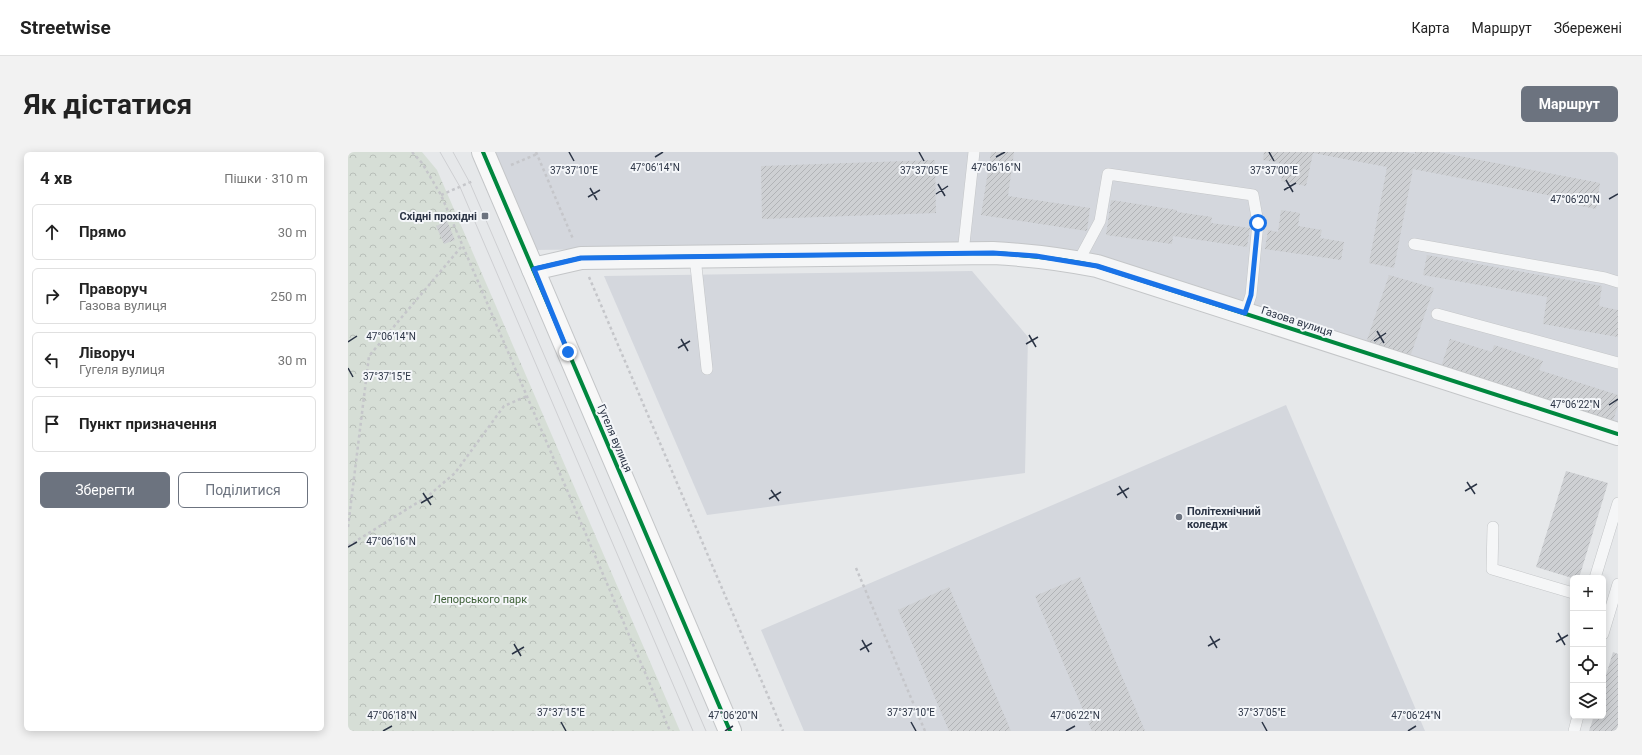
<!DOCTYPE html>
<html lang="uk">
<meta charset="utf-8">
<style>
body{margin:0;font-family:Roboto,sans-serif;background:#f2f2f2;color:#222}
.controls{position:absolute;right:12px;bottom:12px;display:grid;overflow:hidden;border-radius:6px;box-shadow:0 2px 10px #0003}
.controls button{width:36px;height:36px;display:grid;place-items:center;padding:0;border:0;border-bottom:1px solid #e0e0e0;background:#fff;color:#222;font:20px sans-serif}
.stop{position:absolute;width:12px;height:12px;margin:-9px;border:3px solid #1a73e8;border-radius:50%;background:#fff}
.stop.end{background:#1a73e8;border-color:#fff;box-shadow:0 1px 4px #0008}
.list{margin:0;padding:0;list-style:none}
h2{display:flex;justify-content:space-between;align-items:center;height:52px;margin:0;padding:0 16px;font-size:17px}
h2 small{font-size:13px;font-weight:400;color:#767676}
.list li{display:grid;grid-template-columns:26px 1fr auto;gap:12px;align-items:center;box-sizing:border-box;height:56px;margin:0 8px 8px;padding:0 8px;border:1px solid #e0e0e0;border-radius:6px}
.list b{display:block;font-size:15px;white-space:nowrap}
.list p{margin:0;font-size:13px;white-space:nowrap;color:#767676}
.list em{font-size:13px;font-style:normal;color:#767676}
.actions{display:flex;gap:8px;padding:12px 16px}
.actions a{flex:1;padding:9px 0;border:1px solid #6c737f;border-radius:6px;text-align:center;font-size:14px;color:#6c737f}
.actions .main{background:#6c737f;color:#fff}
.icon{flex:none;width:22px;height:22px;fill:none;stroke:currentColor;stroke-width:2;stroke-linecap:round;stroke-linejoin:round}
.map{position:relative;flex:none;width:1270px;height:579px;overflow:hidden;border-radius:6px}
header{display:flex;align-items:center;gap:24px;box-sizing:border-box;height:56px;padding:0 20px;background:#fff;border-bottom:1px solid #e0e0e0}
header strong{font-size:19px}
nav{display:flex;gap:22px;margin-inline-start:auto;font-size:14px}
.intro{display:flex;align-items:center;justify-content:space-between;box-sizing:border-box;height:96px;padding:0 24px}
h1{margin:0;font-size:28px}
.button{padding:10px 18px;border-radius:6px;background:#6c737f;color:#fff;font-size:14px;font-weight:700}
main{display:flex;gap:24px;padding:0 24px}
aside{flex:1;background:#fff;border-radius:6px;box-shadow:0 2px 10px #0003}
.map>svg:first-child{display:block}
.built{fill:#d4d7dd}
.park{fill:url(#park-crowns)}
.building{fill:url(#building-hatch)}
.lines{fill:none;stroke-linecap:round;stroke-linejoin:round}
.lane-casing{stroke:#c4c6c8;stroke-width:12}
.street-casing{stroke:#c4c6c8;stroke-width:24}
.secondary-casing{stroke:#c4c6c8;stroke-width:24}
.path{stroke:#c5c6ca;stroke-width:2.5;stroke-dasharray:3 3;stroke-linecap:butt}
.lane{stroke:#f5f6f7;stroke-width:11}
.street{stroke:#f5f6f7;stroke-width:22}
.secondary{stroke:#f8f8f8;stroke-width:22}
.tram{stroke:#cecfd2;stroke-width:1}
.cycleway-casing{stroke:#f4f6f9;stroke-width:6}
.cycleway{stroke:#00873e;stroke-width:4}
.route{stroke:#1a73e8;stroke-width:5}
.ticks{fill:none;stroke:#2b3445;stroke-width:1.5}
.poi-dot{fill:#6c737f;stroke:#f4f6f9;stroke-width:1.5}
.labels{text-anchor:middle;stroke-width:4;stroke-linejoin:round;paint-order:stroke}
.poi-label{font-size:11px;font-weight:bold;fill:#2b3445;stroke:#f4f6f9;text-anchor:end}
.street-label{font-size:11px;fill:#2b3445;stroke:#f4f6f9}
.park-label{font-size:11px;fill:#3f6138;stroke:#f4f6f9}
.ticks-label{font-size:10px;text-anchor:middle;fill:#2b3445;stroke:#f4f6f9;stroke-width:4;stroke-linejoin:round;paint-order:stroke}
</style>
<header>
<strong>Streetwise</strong>
<nav><a>Карта</a><a>Маршрут</a><a>Збережені</a></nav>
</header>
<div class="intro"><h1>Як дістатися</h1><a class="button">Маршрут</a></div>
<main>
<aside>
<h2>4 хв<small>Пішки · 310 m</small></h2>
<ul class="list">
<li><svg class="icon" aria-label="ahead" viewBox="0 0 24 24"><path d="M12 20V5M6 11l6-6 6 6"/></svg><div><b>Прямо</b></div><em>30 m</em></li>
<li><svg class="icon" aria-label="right" viewBox="0 0 24 24"><path d="M7 20v-9h11M14 6l5 5-5 5"/></svg><div><b>Праворуч</b><p>Газова вулиця</p></div><em>250 m</em></li>
<li><svg class="icon" aria-label="left" viewBox="0 0 24 24"><path d="M17 20v-9H6M10 6l-5 5 5 5"/></svg><div><b>Ліворуч</b><p>Гугеля вулиця</p></div><em>30 m</em></li>
<li><svg class="icon" aria-label="arrive" viewBox="0 0 24 24"><path d="M6 21V4h12l-3 4 3 4H6"/></svg><div><b>Пункт призначення</b></div></li>
</ul>
<div class="actions"><a class="main">Зберегти</a><a>Поділитися</a></div>
</aside>
<div class="map">
<svg width="1270" height="579" viewBox="0 0 1270 579">
<defs>
<pattern id="park-crowns" width="20" height="18" patternUnits="userSpaceOnUse"><rect width="20" height="18" fill="#d6ded6"/><path d="M2 6a3 3 0 1 1 6 0M12 15a3 3 0 1 1 6 0" fill="none" stroke="#b8bfb9"/></pattern>
<pattern id="building-hatch" width="6" height="6" patternUnits="userSpaceOnUse"><rect width="6" height="6" fill="#ced0d3"/><path d="M-1 1l2-2M0 6l6-6M5 7l2-2" fill="none" stroke="#b1b3b6"/></pattern>
</defs>
<rect width="100%" height="100%" fill="#e6e8ea"/>
<g class="built">
<path d="M145,0H1270V271L644,92L186,98Z"/>
<path d="M624,119L680,185L677,321L359,363L256,124Z"/>
<path d="M938,253L1077,579H456L413,478Z"/>
</g>
<path class="park" d="M0,0H74L89,18L332,579H0Z"/>
<g class="building">
<path d="M643,0H666L660,44L742,56L739,79L633,63Z"/>
<path d="M916,0H1058L1067,2V0H1090L1252,31L1248,57L1214,50L1215,46L1065,17L1046,116L1021,111L1039,15L965,1L958,34L933,29L937,12L915,8Z"/>
<path d="M587,8L588,61L414,67L413,14Z"/>
<path d="M763,48L829,58V60L864,65L863,71L902,76L899,95L825,84L824,92L758,83Z"/>
<path d="M933,58L952,61L950,74L974,78L972,86L996,90L993,108L917,97L920,78L930,80Z"/>
<path d="M99,69L107,88L96,92L88,74Z"/>
<path d="M1079,103L1254,134L1251,154L1270,158V185L1195,172L1199,145L1075,123Z"/>
<path d="M1041,123L1086,136L1062,205L1018,191Z"/>
<path d="M1102,187L1144,200L1146,193L1195,209L1191,218L1270,243V253L1265,269L1093,215Z"/>
<path d="M1218,319L1260,331L1231,426H1224L1188,415Z"/>
<path d="M732,425L797,579H744L687,444Z"/>
<path d="M601,435L634,511L663,579H601L550,458Z"/>
<path d="M1265,500L1270,502V579H1241L1246,564H1255V533Z"/>
</g>
<g class="lines">
<g class="lane-casing">
<g id="lane">
<path d="M1066,92L1257,126L1270,130"/>
<path d="M615,101L626,0"/>
<path d="M347,105L359,217"/>
<path d="M730,110L752,69L760,22L905,43L910,71L903,143L897,161"/>
<path d="M1089,162L1270,211"/>
<path d="M1145,375L1144,417L1225,441"/>
<path d="M1247,426L1270,351"/>
<path d="M1255,482L1270,432"/>
<path d="M1226,579L1230,564"/>
</g>
</g>
<g class="street-casing">
<path id="street" d="M185,117L233,106L645,101C680,103 714,107 749,114L1270,282"/>
</g>
<g class="secondary-casing">
<path id="secondary" d="M135,0L382,579"/>
</g>
<g class="path">
<path d="M64,0L74,11L93,43L322,579"/>
<path d="M188,0L225,87"/>
<path d="M163,13L189,2"/>
<path d="M93,43L125,29"/>
<path d="M241,125L435,579"/>
<path d="M0,375L21,204L114,94"/>
<path d="M0,394L80,344L107,321L156,254L179,244"/>
<path d="M508,416L577,579"/>
</g>
<use href="#lane" class="lane"/>
<use href="#street" class="street"/>
<use href="#secondary" class="secondary"/>
<g class="tram">
<path d="M92,0L112,35L345,579"/>
<path d="M105,0L122,31L358,579"/>
</g>
<g class="cycleway-casing">
<g id="cycleway">
<path d="M135,0L382,579"/>
<path d="M185,117L233,106L645,101C680,103 714,107 749,114L1270,282"/>
</g>
</g>
<use href="#cycleway" class="cycleway"/>
</g>
<g class="lines">
<path class="route" d="M220,200L186,117L233,106L645,101L688,104L749,114L897,161L903,143L910,71"/>
</g>
<path class="ticks" d="M221,0L226,9M571,0L576,9M921,0L926,9M307,5L315,0M648,5L657,0M938,28L945,40M590,32L597,44M242,36L249,48M936,38L948,31M588,42L600,34M240,45L252,38M1261,47L1270,42M1029,179L1036,191M681,183L688,195M333,187L340,199M1026,189L1038,181M0,190L9,184M678,192L690,185M330,196L342,189M0,216L5,225M1261,253L1270,247M1119,330L1127,342M771,334L779,346M423,338L431,349M1117,339L1129,332M75,341L83,353M769,343L781,336M421,347L433,340M73,351L85,344M0,395L9,390M1210,481L1217,493M862,484L869,496M514,488L521,500M1208,490L1220,483M166,492L173,504M860,494L872,487M512,498L524,491M164,502L176,495M213,570L218,579M563,570L568,579M914,570L919,579M35,579L44,574M377,579L385,574M718,579L727,574M1060,579L1068,574"/>
<g class="poi-dot">
<rect x="133" y="60" width="8" height="8" rx="2"/>
<circle cx="831" cy="365" r="4"/>
</g>
<g class="labels">
<g class="poi-label">
<text x="129" y="68">Східні прохідні</text>
<text x="839" y="363" text-anchor="start">Політехнічний<tspan x="839" dy="13">коледж</tspan></text>
</g>
<g class="street-label">
<text transform="translate(949 169) rotate(18)" y="4">Газова вулиця</text>
<text transform="translate(267 286) rotate(67)" y="4">Гугеля вулиця</text>
</g>
<g class="park-label">
<text x="132" y="451">Лепорського парк</text>
</g>
</g>
<g class="ticks-label">
<text x="307" y="19">47°06'14"N</text>
<text x="648" y="19">47°06'16"N</text>
<text x="226" y="22">37°37'10"E</text>
<text x="576" y="22">37°37'05"E</text>
<text x="926" y="22">37°37'00"E</text>
<text x="1227" y="51">47°06'20"N</text>
<text x="43" y="188">47°06'14"N</text>
<text x="39" y="228">37°37'15"E</text>
<text x="1227" y="256">47°06'22"N</text>
<text x="43" y="393">47°06'16"N</text>
<text x="213" y="564">37°37'15"E</text>
<text x="563" y="564">37°37'10"E</text>
<text x="914" y="564">37°37'05"E</text>
<text x="44" y="567">47°06'18"N</text>
<text x="385" y="567">47°06'20"N</text>
<text x="727" y="567">47°06'22"N</text>
<text x="1068" y="567">47°06'24"N</text>
</g>
</svg>
<div class="controls">
<button>+</button>
<button>−</button>
<button><svg class="icon" aria-label="locate" viewBox="0 0 24 24"><circle cx="12" cy="12" r="6"/><path d="M12 2v4M12 18v4M2 12h4M18 12h4"/></svg></button>
<button><svg class="icon" aria-label="layers" viewBox="0 0 24 24"><path d="M12 4l9 5-9 5-9-5zM3 14l9 5 9-5"/></svg></button>
</div>
<div class="stop" style="left:910px;top:71px"></div>
<div class="stop end" style="left:220px;top:200px"></div>
</div>
</main>
